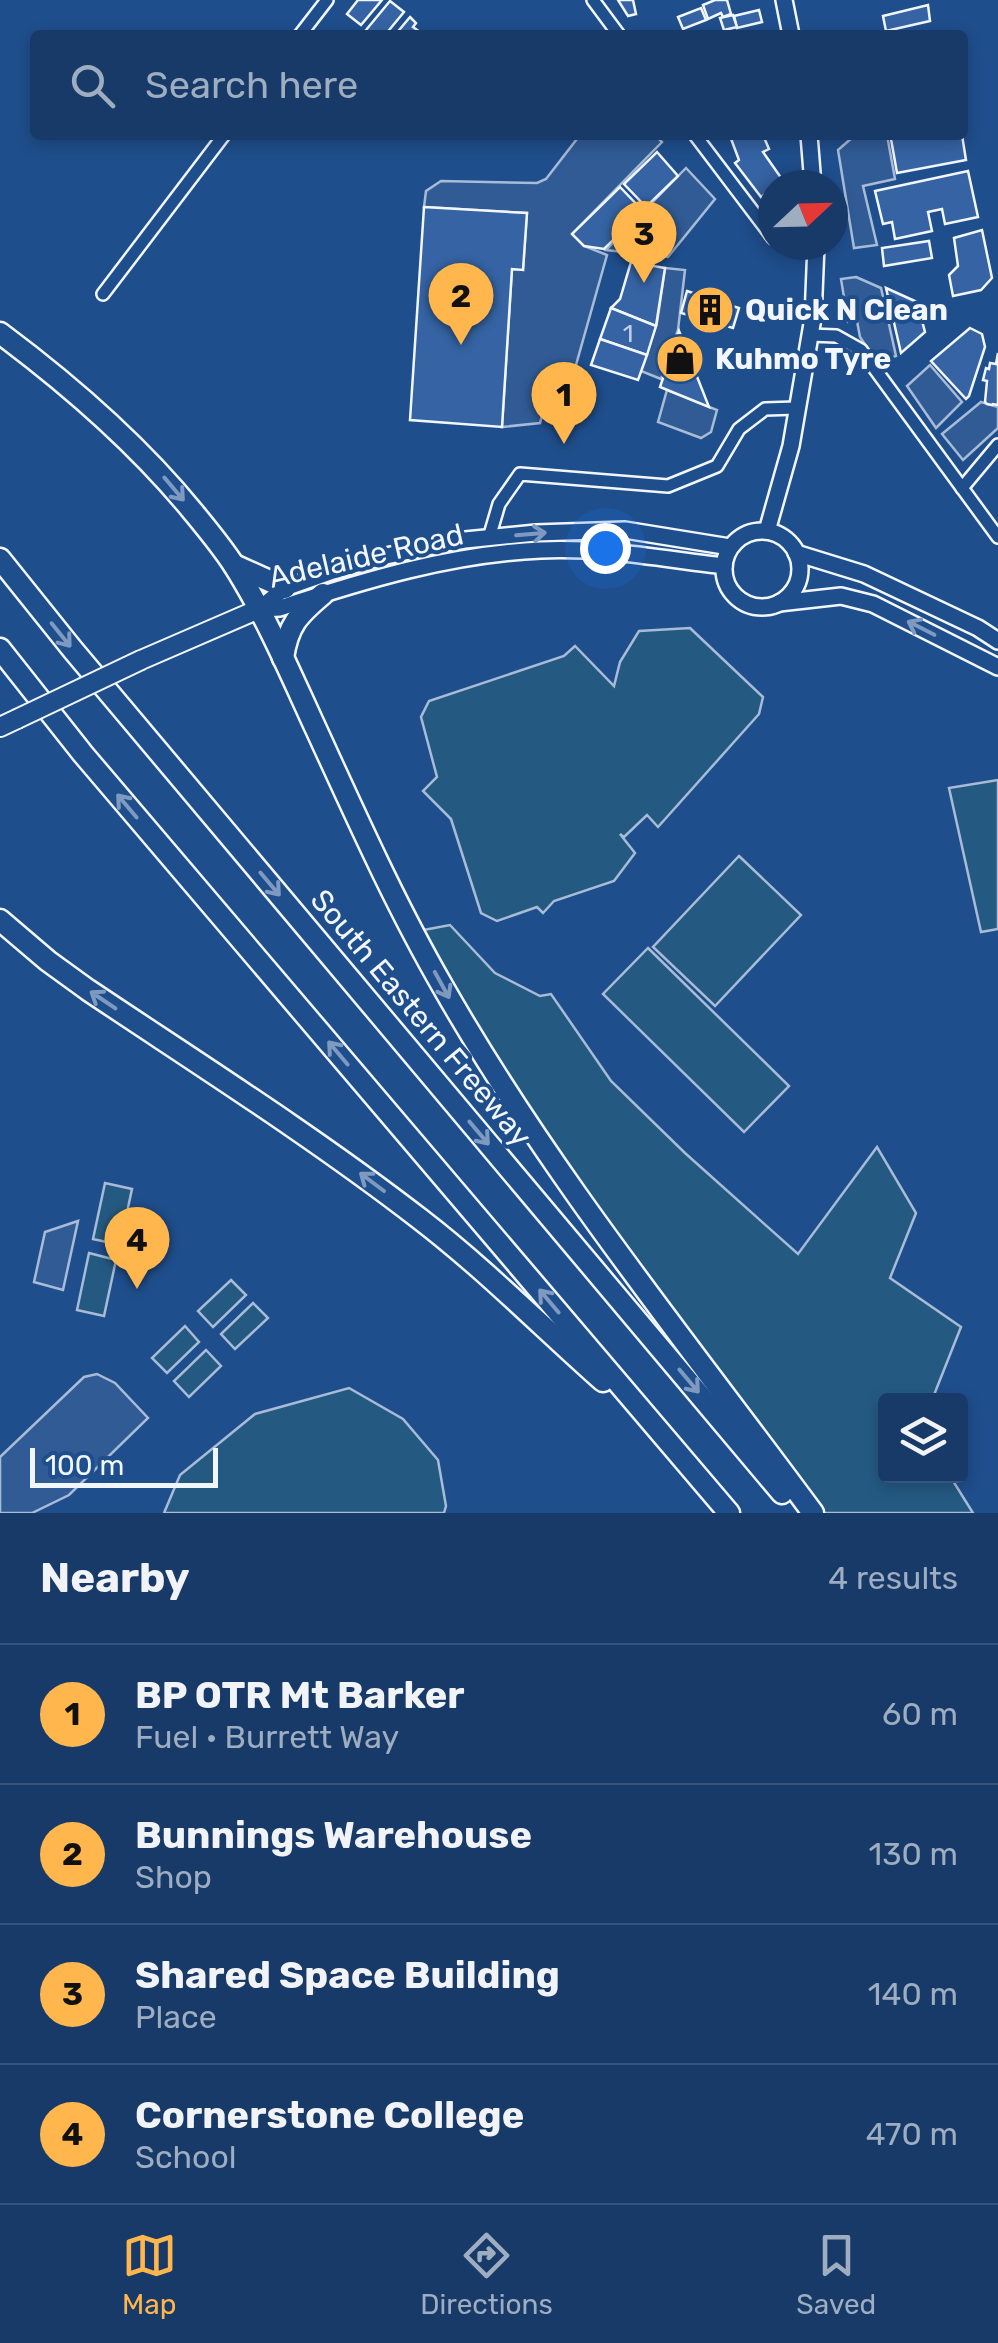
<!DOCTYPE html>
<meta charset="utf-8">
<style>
body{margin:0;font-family:Rubik,sans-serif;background:#244571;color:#f1f3f6}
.controls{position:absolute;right:30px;bottom:30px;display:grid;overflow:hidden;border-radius:10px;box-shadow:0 5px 15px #0003}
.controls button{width:90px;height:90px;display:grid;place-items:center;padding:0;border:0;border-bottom:2px solid #36547d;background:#173a69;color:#f1f3f6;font:50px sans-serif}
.compass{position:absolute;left:758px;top:170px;width:90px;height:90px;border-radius:50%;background:#173a69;box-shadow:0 5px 15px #0003;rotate:68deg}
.scale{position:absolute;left:30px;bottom:25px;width:188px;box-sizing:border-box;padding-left:10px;border:5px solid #f2f6ff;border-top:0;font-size:28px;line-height:35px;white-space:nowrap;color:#f2f6ff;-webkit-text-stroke:8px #1f4e8c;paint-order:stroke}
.you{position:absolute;left:605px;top:548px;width:35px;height:35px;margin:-25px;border:8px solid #fff;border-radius:50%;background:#1a73e8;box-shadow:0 0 0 15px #1a73e833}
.badge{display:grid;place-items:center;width:65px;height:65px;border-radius:50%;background:#ffb74d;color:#111;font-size:32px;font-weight:700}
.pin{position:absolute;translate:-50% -82px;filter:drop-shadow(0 2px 5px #0008)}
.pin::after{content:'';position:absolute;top:52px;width:35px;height:30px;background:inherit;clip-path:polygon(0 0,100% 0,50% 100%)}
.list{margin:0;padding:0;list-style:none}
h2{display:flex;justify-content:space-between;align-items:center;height:130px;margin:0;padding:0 40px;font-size:42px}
h2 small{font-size:32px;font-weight:400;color:#9eadc0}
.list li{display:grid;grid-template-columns:65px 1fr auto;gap:30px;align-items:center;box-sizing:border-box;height:140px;padding:0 40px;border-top:2px solid #36547d}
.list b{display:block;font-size:38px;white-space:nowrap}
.list p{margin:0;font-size:32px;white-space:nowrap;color:#9eadc0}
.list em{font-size:32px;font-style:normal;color:#9eadc0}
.icon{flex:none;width:55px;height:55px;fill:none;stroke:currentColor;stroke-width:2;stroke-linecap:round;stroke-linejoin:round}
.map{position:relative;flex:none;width:998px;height:1513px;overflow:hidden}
.search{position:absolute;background:#173a69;box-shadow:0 5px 15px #0003;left:30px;right:30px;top:30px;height:110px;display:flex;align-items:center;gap:25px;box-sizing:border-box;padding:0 35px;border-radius:10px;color:#9eadc0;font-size:38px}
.sheet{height:690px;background:#173a69}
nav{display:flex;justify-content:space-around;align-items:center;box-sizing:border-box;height:140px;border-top:2px solid #36547d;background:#173a69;font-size:28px;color:#9eadc0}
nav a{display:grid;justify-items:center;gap:5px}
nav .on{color:#ffb74d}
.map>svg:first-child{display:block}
.green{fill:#245a82;stroke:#a8bbd7;stroke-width:2.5}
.parking{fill:#305b95;stroke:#a8bbd7;stroke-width:2.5}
.building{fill:#3563a3;stroke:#f2f6ff;stroke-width:2.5}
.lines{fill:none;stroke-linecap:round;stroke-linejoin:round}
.minor-casing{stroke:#f2f6ff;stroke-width:16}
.secondary-casing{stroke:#f2f6ff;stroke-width:20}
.primary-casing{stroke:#f2f6ff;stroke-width:22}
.motorway-casing{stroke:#f2f6ff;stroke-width:25}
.minor{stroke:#1f4e8c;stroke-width:11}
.secondary{stroke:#1f4e8c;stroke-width:15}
.primary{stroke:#1f4e8c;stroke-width:18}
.motorway{stroke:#1f4e8c;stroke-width:20}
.primary-bridge-casing{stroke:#f2f6ff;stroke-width:22;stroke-linecap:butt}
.primary-bridge{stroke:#1f4e8c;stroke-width:18}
.oneway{stroke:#7e9ac0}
.labels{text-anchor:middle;stroke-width:8;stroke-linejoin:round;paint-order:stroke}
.number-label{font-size:25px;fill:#c3d1e8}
.poi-label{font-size:30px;font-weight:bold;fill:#f2f6ff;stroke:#1f4e8c;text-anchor:start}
.street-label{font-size:30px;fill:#f2f6ff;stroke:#1f4e8c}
</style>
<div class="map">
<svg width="998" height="1513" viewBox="0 0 998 1513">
<rect width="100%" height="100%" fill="#1f4e8c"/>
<g class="green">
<path d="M690,628L763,697L759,714L658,827L647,815L624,837L620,834L635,853L614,881L554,901L543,913L537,907L497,921L481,913L451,819L423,791L437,777L421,717L429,701L564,656L575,646L614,686L620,662L639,631Z"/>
<path d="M998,780V929L981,932L949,788Z"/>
<path d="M739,856L801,915L715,1006L653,947Z"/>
<path d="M450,925L495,973L540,996L551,994L611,1081L685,1153L798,1254L877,1147L916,1213L890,1278L961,1327L932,1400H886V1476H950L973,1513H813L596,1221L413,932Z"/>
<path d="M648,948L789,1086L744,1132L603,994Z"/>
<path d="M105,1183L132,1189L120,1245L93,1239Z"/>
<path d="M89,1253L116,1260L104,1316L77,1310Z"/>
<path d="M231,1280L246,1295L213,1327L198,1311Z"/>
<path d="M253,1303L268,1318L235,1349L221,1334Z"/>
<path d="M185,1326L199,1342L167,1373L152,1358Z"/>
<path d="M206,1350L221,1366L189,1397L174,1381Z"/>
<path d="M349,1388L403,1419L438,1460L446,1506L444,1513H164L180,1475L255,1414Z"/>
</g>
<g class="parking">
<path d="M580,135H655L662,142L573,233L584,246L607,255L572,379L553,376L540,423L502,427L512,269L523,270L527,213L424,207L426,191L441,181L537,183L546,179Z"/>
<path d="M864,135H887L895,179L863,186L877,245L854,248L838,150L853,137Z"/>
<path d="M686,168L715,199L668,257L606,250Z"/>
<path d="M665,268L685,270L678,330L661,379L641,371L657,323Z"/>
<path d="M856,277L881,288L896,356L877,362L860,337L857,321L848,322L841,279Z"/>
<path d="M930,365L962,402L936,428L907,386Z"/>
<path d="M667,390L717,410L711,432L701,438L658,422Z"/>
<path d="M981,402L998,407V428L963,460L942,434Z"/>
<path d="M78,1221L63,1290L34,1282L45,1232Z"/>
<path d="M97,1374L115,1383L148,1418L69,1495L32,1513H0V1457L84,1377Z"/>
</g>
<g class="building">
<path d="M358,0H382L361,25L347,14Z"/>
<path d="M618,0H633L636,14L628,16Z"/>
<path d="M715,0H727L731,14L723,17L721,13L708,19L703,5Z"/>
<path d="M390,1L404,12L385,35H372L366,30Z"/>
<path d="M928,5L930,21L886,31L883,16Z"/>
<path d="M701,8L706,20L683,29L678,17Z"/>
<path d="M759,10L762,22L737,28L734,16Z"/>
<path d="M733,15L737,27L724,30L720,18Z"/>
<path d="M410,17L416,23L413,27L420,32L418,35H395Z"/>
<path d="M732,135H763L769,149L763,152L784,182L773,185V189L761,197L735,163L739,160L730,136Z"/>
<path d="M914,135H962L966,160L897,173L891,139Z"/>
<path d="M657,152L678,176L646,207L624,184Z"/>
<path d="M968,171L978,217L945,224L942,209L928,212L932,231L895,239L892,222L883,224L875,191Z"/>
<path d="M620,187L643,211L604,249L584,246L572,234Z"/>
<path d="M424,207L527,213L523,270L512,269L502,427L410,420Z"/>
<path d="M982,230L992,278L981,290L953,296L949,275L958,266L954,238Z"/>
<path d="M929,241L932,258L884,266L882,248Z"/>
<path d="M631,262L665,268L656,326L611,308L620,299Z"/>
<path d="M886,288L917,302L925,332L901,353Z"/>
<path d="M687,291L739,308L733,328L681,313Z"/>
<path d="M611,308L656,326L647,355L600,339Z"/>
<path d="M970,328L982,334L985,347L969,396L966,399L931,361Z"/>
<path d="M679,331L709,407L660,387Z"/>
<path d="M600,339L647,355L638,380L591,365Z"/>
<path d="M998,353V405L993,404L992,405L987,404L985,402L987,381L983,380L986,368L989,369L990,363L996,364Z"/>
</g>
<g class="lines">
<g class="minor-casing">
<g id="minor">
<path d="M593,0L619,35"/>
<path d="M300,35L327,0"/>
<path d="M695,135L773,238"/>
<path d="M783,245L803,250L816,249"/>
<path d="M103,294L224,135"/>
<path d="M810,335L836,336L861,350L998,537"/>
<path d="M962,488L998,445"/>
<path d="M489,538L499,504L520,474L668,486L717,466L739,429L765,409L797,408"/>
</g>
</g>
<g class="secondary-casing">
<g id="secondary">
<path d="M784,0L791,35"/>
<path d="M809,135L813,185"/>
<path d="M767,531L791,446L813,318L816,245"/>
<circle cx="762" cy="569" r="38"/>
<path d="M796,553L864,574L978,628L998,641"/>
<path d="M779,603L841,596L873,604L998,667"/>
<path d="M259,609L285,588L333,571L377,558L455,541L536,533L625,530L730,547"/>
<path d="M261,609L280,608C365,580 451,554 541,550C602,547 663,559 724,566"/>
</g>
</g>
<g class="primary-casing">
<g id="primary">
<path d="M141,660L259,609"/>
<path d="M0,727L17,719"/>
</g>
</g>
<g class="motorway-casing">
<g id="motorway">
<path d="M0,333C71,386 138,444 194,513C208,530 223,548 235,567C267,618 291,675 316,729C356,816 395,904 443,987C549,1173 686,1341 813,1513"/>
<path d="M0,559L73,650L782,1493"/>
<path d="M234,565L285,588"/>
<path d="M0,649L83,754L729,1513"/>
<path d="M283,658C288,625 298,615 323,594"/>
<path d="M0,920L48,961L88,990C200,1065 314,1137 420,1219C485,1269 542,1327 603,1381"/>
</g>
</g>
<use href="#minor" class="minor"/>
<use href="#secondary" class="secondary"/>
<use href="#primary" class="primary"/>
<use href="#motorway" class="motorway"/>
<g class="primary-bridge-casing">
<path id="primary-bridge" d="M17,719L141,660"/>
</g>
<use href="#primary-bridge" class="primary-bridge"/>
</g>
<defs><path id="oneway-shaft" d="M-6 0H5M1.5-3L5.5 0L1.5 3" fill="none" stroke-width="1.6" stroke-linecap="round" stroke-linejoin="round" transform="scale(2.5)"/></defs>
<g class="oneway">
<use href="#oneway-shaft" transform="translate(174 489) rotate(50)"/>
<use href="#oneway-shaft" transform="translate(531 534) rotate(-5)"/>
<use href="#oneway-shaft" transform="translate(921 628) rotate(-153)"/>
<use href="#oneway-shaft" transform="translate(61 635) rotate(51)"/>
<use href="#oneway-shaft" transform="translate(127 806) rotate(-130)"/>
<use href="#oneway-shaft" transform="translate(270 884) rotate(50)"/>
<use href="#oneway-shaft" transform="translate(442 985) rotate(61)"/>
<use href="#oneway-shaft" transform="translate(103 1000) rotate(-146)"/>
<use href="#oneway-shaft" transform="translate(338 1053) rotate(-130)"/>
<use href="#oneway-shaft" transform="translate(479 1133) rotate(50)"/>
<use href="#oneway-shaft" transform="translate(372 1182) rotate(-143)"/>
<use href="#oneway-shaft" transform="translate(549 1301) rotate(-130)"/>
<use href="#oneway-shaft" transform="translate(689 1381) rotate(50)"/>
</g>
<defs>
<g id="building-disc" transform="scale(2.5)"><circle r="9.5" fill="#ffb74d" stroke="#1f4e8c"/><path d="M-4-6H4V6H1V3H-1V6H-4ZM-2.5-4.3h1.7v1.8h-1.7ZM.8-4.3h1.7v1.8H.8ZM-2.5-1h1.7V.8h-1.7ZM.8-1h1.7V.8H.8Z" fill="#111"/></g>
<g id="shop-disc" transform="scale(2.5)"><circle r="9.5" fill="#ffb74d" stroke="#1f4e8c"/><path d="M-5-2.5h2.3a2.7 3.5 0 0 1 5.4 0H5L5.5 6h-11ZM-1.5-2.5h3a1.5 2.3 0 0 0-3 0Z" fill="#111"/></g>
</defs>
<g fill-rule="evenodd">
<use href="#building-disc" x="710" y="310"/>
<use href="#shop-disc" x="680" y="359"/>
</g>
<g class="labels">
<g class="number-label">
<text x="628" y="342">1</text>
</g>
<g class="poi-label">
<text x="745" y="320">Quick N Clean</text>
<text x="715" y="369">Kuhmo Tyre</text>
</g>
<g class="street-label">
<text transform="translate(366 556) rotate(-13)" y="10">Adelaide Road</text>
<text transform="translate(421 1018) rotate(50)" y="10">South Eastern Freeway</text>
</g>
</g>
</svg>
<div class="controls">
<button><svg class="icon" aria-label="layers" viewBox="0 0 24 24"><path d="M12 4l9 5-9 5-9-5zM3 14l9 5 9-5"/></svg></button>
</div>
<svg class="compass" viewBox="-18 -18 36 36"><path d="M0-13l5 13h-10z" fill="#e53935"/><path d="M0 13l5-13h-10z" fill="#9eadc0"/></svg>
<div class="scale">100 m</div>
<div class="you"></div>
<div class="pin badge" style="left:564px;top:444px">1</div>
<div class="pin badge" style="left:461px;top:345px">2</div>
<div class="pin badge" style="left:644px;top:283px">3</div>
<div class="pin badge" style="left:137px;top:1289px">4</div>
<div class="search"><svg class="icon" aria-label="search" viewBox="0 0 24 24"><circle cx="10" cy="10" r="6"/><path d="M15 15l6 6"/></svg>Search here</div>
</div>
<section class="sheet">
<h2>Nearby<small>4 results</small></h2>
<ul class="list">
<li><span class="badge">1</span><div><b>BP OTR Mt Barker</b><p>Fuel · Burrett Way</p></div><em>60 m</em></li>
<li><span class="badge">2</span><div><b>Bunnings Warehouse</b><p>Shop</p></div><em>130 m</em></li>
<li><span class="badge">3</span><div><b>Shared Space Building</b><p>Place</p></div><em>140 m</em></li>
<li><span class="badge">4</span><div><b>Cornerstone College</b><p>School</p></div><em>470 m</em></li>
</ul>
</section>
<nav>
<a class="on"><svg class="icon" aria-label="map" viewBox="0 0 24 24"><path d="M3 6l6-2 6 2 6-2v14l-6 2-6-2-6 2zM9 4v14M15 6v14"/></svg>Map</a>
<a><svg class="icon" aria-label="directions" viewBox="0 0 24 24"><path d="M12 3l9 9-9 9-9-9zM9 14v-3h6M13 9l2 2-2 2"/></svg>Directions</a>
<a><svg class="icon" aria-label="saved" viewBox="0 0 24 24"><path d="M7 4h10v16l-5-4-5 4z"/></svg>Saved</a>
</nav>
